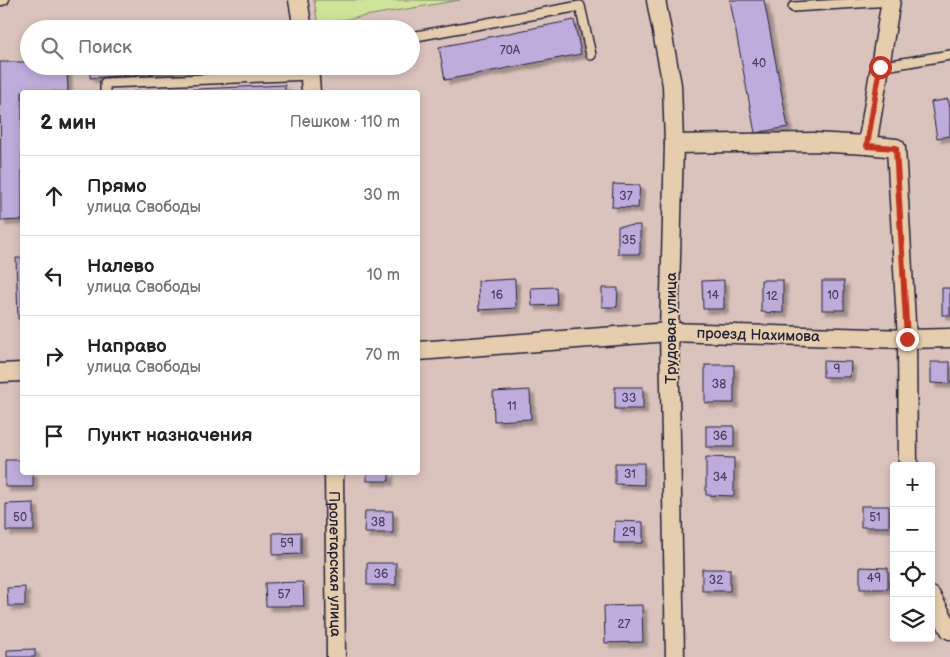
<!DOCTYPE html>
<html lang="ru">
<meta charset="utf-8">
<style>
body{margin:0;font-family:"Balsamiq Sans",sans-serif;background:#f6f6f6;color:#222}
.controls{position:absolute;right:15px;bottom:15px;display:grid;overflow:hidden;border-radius:5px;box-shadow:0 2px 8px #0003}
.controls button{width:45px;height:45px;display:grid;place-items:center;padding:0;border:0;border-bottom:1px solid #e0e0e0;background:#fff;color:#222;font:25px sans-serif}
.stop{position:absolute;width:15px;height:15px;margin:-11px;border:4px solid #c8321e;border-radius:50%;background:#fff}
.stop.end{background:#c8321e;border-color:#fff;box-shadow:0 1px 5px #0008}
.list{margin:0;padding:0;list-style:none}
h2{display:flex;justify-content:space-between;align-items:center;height:65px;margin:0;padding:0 20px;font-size:21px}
h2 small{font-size:16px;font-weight:400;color:#767676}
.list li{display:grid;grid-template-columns:32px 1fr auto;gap:15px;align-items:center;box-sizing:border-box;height:80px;padding:0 20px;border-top:1px solid #e0e0e0}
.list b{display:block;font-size:19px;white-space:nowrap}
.list p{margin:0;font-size:16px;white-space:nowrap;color:#767676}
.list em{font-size:16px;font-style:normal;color:#767676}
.icon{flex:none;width:28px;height:28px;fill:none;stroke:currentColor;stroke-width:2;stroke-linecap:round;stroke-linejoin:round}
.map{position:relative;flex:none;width:950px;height:657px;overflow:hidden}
.search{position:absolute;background:#fff;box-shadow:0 2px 8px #0003;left:20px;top:20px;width:400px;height:55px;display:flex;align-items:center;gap:12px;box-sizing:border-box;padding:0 18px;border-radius:28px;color:#767676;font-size:19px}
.panel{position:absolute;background:#fff;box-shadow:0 2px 8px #0003;left:20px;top:90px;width:400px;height:385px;border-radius:5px}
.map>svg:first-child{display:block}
.green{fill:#cee499;stroke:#78836a}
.building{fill:#beacdc;stroke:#22223b;filter:url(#shadow)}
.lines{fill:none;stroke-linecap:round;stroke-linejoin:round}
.lane-casing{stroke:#22223b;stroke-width:12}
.street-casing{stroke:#22223b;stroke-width:21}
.lane{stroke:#e6cdae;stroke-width:9}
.street{stroke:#e6cdae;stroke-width:18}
.route{stroke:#c8321e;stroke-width:6}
.labels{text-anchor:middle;stroke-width:4;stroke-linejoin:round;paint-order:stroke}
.number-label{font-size:12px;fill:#494463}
.street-label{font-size:15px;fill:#22223b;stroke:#e6cdae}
</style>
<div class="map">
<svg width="950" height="657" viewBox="0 0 950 657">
<defs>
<filter id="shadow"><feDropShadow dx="4.5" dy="4.5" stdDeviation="1" flood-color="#0004"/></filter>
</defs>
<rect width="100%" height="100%" fill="#dac3bc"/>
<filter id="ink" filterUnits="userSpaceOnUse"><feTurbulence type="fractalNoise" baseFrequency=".02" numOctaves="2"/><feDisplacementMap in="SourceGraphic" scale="10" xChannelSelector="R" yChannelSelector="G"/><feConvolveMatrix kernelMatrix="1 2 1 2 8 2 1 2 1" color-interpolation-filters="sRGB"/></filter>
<g filter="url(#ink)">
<path class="green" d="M314,0H460L318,24Z"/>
<g class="building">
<path d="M730,0H764L788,127L755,133Z"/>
<path d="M574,20L581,54L445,80L439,47Z"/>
<path d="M0,62H29V66H67L68,92H22V220L1,221Z"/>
<path d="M90,66H248L90,78Z"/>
<path d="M285,85V92H132Z"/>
<path d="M948,99L950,108V136L937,138L931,102Z"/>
<path d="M613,184L640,185L638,208L612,207Z"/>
<path d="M640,225V254H618V226Z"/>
<path d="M16,258H22V318L18,319Z"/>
<path d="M515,279L516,308L479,310L478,281Z"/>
<path d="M724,280V309H703L702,281Z"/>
<path d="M761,280H783V313L761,312Z"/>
<rect x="822" y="281" width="22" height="29"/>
<path d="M556,287L557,305L532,306L531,288Z"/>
<path d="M602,288H618L617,307H602Z"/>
<rect x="942" y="288" width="8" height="27"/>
<path d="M823,361L851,362L850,377H823Z"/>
<path d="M931,362H950V384L931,383Z"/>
<rect x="705" y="365" width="29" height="38"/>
<rect x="615" y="387" width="28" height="22"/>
<path d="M530,390L531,419L494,421L493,392Z"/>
<rect x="706" y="426" width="28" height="21"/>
<path d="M706,457L734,458V496L706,495Z"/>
<path d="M5,460H22V472H33V487H5Z"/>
<path d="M615,463H644V485L615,484Z"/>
<rect x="367" y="472" width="22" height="9"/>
<path d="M34,503V531H6V504Z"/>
<rect x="861" y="506" width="28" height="21"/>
<path d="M365,511H393V533H364Z"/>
<path d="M615,521L643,522V543H614Z"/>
<path d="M301,532V554L273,555V533Z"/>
<rect x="367" y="563" width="29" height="22"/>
<path d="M860,567L888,568V589H860Z"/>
<rect x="702" y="569" width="28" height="22"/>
<path d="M303,582L304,606H266L265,583Z"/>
<path d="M25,587V606H8L7,588Z"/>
<path d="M642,605L643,642L605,643L604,606Z"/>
<path d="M35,649V657H7V650Z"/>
</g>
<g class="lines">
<g class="lane-casing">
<g id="lane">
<path d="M0,1L4,0"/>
<path d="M793,7L891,1"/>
<path d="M411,37L580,6L591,55"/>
<path d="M879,67L950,55"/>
<path d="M105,92V83L310,75"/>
</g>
</g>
<g class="street-casing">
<g id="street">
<path d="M298,0L303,29"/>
<path d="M656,0L672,85L674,144L669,332L675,657"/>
<path d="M891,0L867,145L896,148L907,339L908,466"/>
<path d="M309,66L311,92"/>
<path d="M674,144L813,142L867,145"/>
<path id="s1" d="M418,351L669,332L907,339L950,338"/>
<path d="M0,373L22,372"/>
<path id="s2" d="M334,472L336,657"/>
<path d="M931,596L950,630"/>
</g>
</g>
<use href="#lane" class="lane"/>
<use href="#street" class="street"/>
</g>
</g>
<g class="lines" filter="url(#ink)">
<path class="route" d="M880,67L867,146L896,148L907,339"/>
</g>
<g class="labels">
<g class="number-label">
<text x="510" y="54">70А</text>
<text x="759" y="67">40</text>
<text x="626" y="200">37</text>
<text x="629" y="244">35</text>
<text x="497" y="299">16</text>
<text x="713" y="299">14</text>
<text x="833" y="299">10</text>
<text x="772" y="300">12</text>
<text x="837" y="373">9</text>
<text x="719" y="388">38</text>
<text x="629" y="402">33</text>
<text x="512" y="410">11</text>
<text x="720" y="440">36</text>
<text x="630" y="478">31</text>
<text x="720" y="481">34</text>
<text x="20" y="521">50</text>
<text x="875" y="521">51</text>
<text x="378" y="526">38</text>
<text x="629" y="536">29</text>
<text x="287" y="547">59</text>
<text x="381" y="578">36</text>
<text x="874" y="582">49</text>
<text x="716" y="584">32</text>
<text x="284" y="598">57</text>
<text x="624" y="628">27</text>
</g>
<g class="street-label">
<text transform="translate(671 328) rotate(-90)" y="5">Трудовая улица</text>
<text dy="5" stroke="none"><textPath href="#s1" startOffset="341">проезд Нахимова</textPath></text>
<text dy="5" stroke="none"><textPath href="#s2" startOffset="92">Пролетарская улица</textPath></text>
</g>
</g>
</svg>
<div class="controls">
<button>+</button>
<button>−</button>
<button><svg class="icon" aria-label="locate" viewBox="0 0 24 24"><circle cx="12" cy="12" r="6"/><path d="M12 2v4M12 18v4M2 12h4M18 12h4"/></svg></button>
<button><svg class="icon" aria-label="layers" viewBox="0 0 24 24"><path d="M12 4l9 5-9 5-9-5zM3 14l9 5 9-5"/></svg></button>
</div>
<div class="stop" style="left:880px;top:67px"></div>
<div class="stop end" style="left:907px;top:339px"></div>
<div class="search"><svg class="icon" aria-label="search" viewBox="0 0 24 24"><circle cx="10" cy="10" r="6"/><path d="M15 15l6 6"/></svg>Поиск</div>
<section class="panel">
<h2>2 мин<small>Пешком · 110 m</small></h2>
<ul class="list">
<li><svg class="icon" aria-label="ahead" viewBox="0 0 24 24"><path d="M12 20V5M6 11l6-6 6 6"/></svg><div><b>Прямо</b><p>улица Свободы</p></div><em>30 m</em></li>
<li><svg class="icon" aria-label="left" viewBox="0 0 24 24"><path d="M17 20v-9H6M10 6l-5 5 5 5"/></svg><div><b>Налево</b><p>улица Свободы</p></div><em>10 m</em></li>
<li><svg class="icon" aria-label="right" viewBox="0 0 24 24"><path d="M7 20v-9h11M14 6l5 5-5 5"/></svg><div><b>Направо</b><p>улица Свободы</p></div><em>70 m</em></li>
<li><svg class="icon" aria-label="arrive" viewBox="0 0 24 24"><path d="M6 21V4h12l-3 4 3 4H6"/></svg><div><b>Пункт назначения</b></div></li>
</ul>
</section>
</div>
